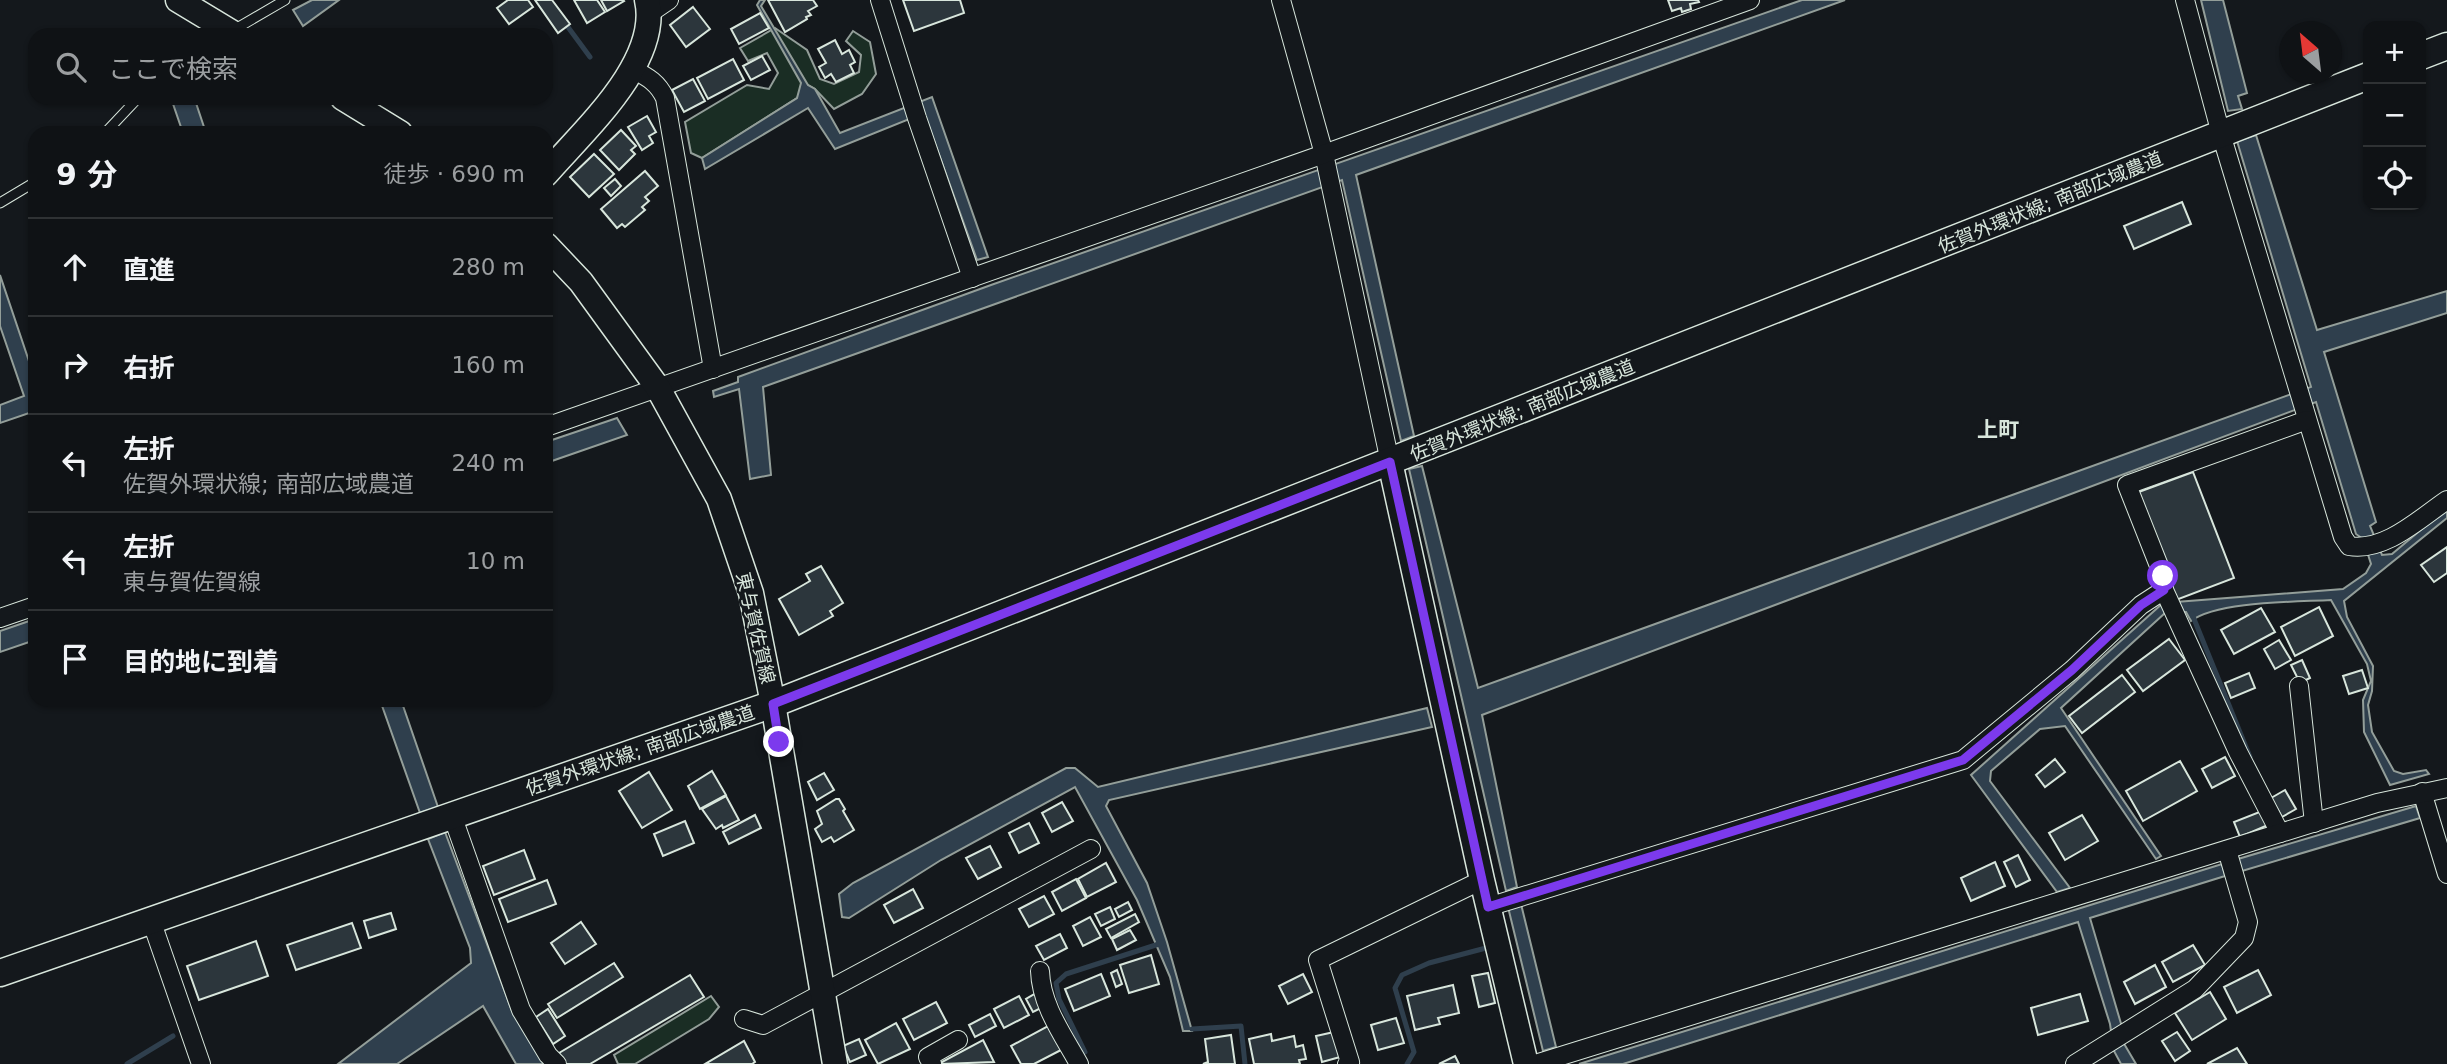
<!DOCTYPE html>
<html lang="ja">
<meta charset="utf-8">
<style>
body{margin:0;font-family:"DejaVu Sans","Noto Sans JP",sans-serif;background:#1d2022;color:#f1f3f6}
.controls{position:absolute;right:21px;top:21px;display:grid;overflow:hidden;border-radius:14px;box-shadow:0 2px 5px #0004}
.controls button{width:63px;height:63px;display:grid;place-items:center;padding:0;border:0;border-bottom:2px solid #2f3234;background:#0f1215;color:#f1f3f6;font:35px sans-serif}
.compass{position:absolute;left:2279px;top:21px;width:63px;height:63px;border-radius:50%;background:#0f1215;box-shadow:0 2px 5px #0004;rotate:332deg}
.stop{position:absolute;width:21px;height:21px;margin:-16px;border:5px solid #7c3aed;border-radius:50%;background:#fff}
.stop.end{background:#7c3aed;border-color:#fff;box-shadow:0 2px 7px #0008}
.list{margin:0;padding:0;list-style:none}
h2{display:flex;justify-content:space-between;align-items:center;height:91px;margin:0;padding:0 28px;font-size:30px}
h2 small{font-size:23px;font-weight:400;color:#9b9ea0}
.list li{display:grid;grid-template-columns:46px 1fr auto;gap:21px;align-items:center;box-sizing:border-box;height:98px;padding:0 28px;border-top:2px solid #2f3234}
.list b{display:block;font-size:26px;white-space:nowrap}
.list p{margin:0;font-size:23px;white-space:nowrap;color:#9b9ea0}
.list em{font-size:23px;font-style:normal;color:#9b9ea0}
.icon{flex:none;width:38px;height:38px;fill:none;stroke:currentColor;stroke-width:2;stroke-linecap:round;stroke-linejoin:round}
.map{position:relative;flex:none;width:2447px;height:1064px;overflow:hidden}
.search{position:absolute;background:#0f1215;box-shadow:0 2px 5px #0004;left:28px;top:28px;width:525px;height:77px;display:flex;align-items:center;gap:18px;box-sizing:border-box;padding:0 24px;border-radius:21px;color:#9b9ea0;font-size:26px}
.panel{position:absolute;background:#0f1215;box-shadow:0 2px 5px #0004;left:28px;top:126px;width:525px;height:581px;border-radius:21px}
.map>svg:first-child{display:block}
.green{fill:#1a2d24;stroke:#939e99;stroke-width:2}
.water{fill:#2f3f4d;stroke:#939e99;stroke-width:2}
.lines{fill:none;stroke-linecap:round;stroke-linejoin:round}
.stream{stroke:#2f3f4d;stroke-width:5}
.building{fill:#2c363c;stroke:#d8e6dc;stroke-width:2}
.lane-casing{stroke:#d8e6dc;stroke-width:11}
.street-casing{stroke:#d8e6dc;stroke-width:20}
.secondary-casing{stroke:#d8e6dc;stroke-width:27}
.primary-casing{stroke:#d8e6dc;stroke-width:29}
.lane{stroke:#14181c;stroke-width:9}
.street{stroke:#14181c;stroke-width:18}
.secondary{stroke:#14181c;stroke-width:24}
.primary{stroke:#14181c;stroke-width:26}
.route{stroke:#7c3aed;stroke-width:9}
.labels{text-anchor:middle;stroke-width:5;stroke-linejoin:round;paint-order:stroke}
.street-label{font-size:19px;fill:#d8e6dc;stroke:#14181c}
.neighbourhood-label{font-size:21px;font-weight:bold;fill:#d8e6dc;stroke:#14181c}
</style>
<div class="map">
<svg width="2447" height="1064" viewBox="0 0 2447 1064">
<rect width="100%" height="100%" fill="#14181c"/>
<g class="green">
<path d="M775,28L807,50L820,79L834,84L859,72L861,55L846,41L853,31L870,42L876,74L862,94L834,109L815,89L808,85L797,98L702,158L691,153L685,122L747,85L769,89L778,73L767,53L748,61L740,48Z"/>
<path d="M711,996L719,1007L709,1019L635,1064H618L614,1055Z"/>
</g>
<g class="water">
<path d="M312,0H339L303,26L293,10Z"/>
<path d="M760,0H765L761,6L808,85L815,89L840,133L932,97L988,257L977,260L924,113L835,149L808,108L705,169L702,158L797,98L801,83L757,5Z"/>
<path d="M1802,0H1845L1356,175L1414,436L1401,441L1342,180L763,387L771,475L750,479L739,389L714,397L713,391L738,382V377L991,285Z"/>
<path d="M2201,0H2223L2247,93L2238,96L2242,109L2228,111Z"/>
<path d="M171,98H197L195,100L206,133H183Z"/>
<path d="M2256,135L2317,330L2447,291V313L2324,352L2376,522L2370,526L2382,555L2392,554L2447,508V518L2344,601L2347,617L2373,666L2372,691L2368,705L2372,732L2394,771L2403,774L2426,770L2429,774L2390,785L2364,732L2363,700L2371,681L2367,664L2331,600C2297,602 2217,601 2191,621L2186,612L2165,613L2061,708L2161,856L2156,859L2065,726L2040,729L1991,771L1990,781L2070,888L2057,892L1971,775L2163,603L2343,589L2366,573L2371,564L2363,539L2356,534L2316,402L1482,715L1517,887L1506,891L1409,469L1422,466L1478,688L2311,387L2237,141Z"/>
<path d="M0,275L35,379V411L0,423V405L24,396L0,326Z"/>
<path d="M617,418L627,435L546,463V442Z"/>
<path d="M35,619V640L0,652V631Z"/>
<path d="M380,700H401L438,807L420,813Z"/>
<path d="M1427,708L1432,727L1109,800L1106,806L1147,883L1167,942L1192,1031H1183L1170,977L1137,900L1075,787L941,860L849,918L842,917L839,894L853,883L1066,768H1075L1098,787Z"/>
<path d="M2416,806L2420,818L2242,871L2238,859Z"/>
<path d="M445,832L512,1011L546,1064H516L483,1006L397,1064H338L471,963L470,948L428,839Z"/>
<path d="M2222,864L2225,876L2090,918L2122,1027L2123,1042L2136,1064H2121L2114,1051L2110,1024L2078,922L1623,1064H1579Z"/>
<path d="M1521,904L1556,1047L1543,1051L1508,907Z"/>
</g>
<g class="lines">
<g class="stream">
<path d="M565,23L590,57"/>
<path d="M2192,614L2250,757"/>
<path d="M1192,1029L1241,1026L1245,1064"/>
<path d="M1085,1052L1059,999L1056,983L1066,974L1162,943"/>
<path d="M127,1064L173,1036"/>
<path d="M1407,1064L1414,1052L1395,988L1402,975L1429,963L1486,948"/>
</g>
</g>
<g class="building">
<path d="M508,0H528L533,7L509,24L497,8Z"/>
<path d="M535,0H552L570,24L558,33Z"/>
<path d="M574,0H597L605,12L587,23Z"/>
<path d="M601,0H623L624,1L607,11Z"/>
<path d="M768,0H813L817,6L808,11L811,15L806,17L807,19L785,32Z"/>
<path d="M903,0H960L964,13L914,31Z"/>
<path d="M1668,0H1698L1699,2L1690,4L1691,9L1682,12L1681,8L1672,11Z"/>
<path d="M693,7L710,29L686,47L670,25Z"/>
<path d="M760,13L769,28L739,44L731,29Z"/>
<path d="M835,40L842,54L849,50L855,62L850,65L854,73L836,82L831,74L825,78L819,67L826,63L818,49Z"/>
<path d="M762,56L770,70L751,80L743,66Z"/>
<path d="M733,59L744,80L708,99L697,78Z"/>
<path d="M693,79L705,101L684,112L672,90Z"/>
<path d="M647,116L656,132L649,136L653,143L642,150L628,127Z"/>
<path d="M621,130L636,146L631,150L635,154L619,170L600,150Z"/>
<path d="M594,154L614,174L589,197L570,177Z"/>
<path d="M645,171L658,186L645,197L649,201L642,207L645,210L625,227L622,224L617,228L601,209Z"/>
<path d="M615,179L621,186L611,196L604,188Z"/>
<path d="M2182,202L2191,224L2134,249L2124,226Z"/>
<path d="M2193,472L2234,578L2176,600L2136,493Z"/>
<path d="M2447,547V573L2434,582L2421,565Z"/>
<path d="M821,566L843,603L830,611L833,616L799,635L779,599L810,581L806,574Z"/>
<path d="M2319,607L2333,636L2295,656L2281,627Z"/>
<path d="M2261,608L2275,632L2234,654L2221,630Z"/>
<path d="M2169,639L2185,660L2143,691L2127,670Z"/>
<path d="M2279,640L2291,660L2275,669L2264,649Z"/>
<path d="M2302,660L2310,678L2300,683L2291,665Z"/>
<path d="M2362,670L2368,688L2349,694L2343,676Z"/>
<path d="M2249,673L2255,688L2231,698L2225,683Z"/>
<path d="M2122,675L2135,692L2082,733L2069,716Z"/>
<path d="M2225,757L2235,776L2212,788L2202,769Z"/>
<path d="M2055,759L2065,772L2045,787L2036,775Z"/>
<path d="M2180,761L2197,791L2143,821L2126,791Z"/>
<path d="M712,771L726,795L700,809L688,786Z"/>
<path d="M649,772L672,810L642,828L619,791Z"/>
<path d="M824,773L834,790L817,800L808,782Z"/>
<path d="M2285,790L2296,809L2282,817L2271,798Z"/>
<path d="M726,796L739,820L723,828L722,825L716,829L702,809Z"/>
<path d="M836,799H839L845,809L843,811L854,830L834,842L831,837L822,842L815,829L822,824L817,811Z"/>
<path d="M1062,802L1073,821L1052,832L1042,813Z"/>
<path d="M2262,811L2268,825L2240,837L2234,822Z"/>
<path d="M755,815L761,828L729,844L723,832Z"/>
<path d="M2082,815L2098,841L2065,860L2049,833Z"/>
<path d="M685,821L694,843L663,856L654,834Z"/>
<path d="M1029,823L1039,843L1019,853L1009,833Z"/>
<path d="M990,846L1001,867L978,879L966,858Z"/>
<path d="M524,850L535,879L494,895L483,866Z"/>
<path d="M2018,855L2030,880L2016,887L2004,862Z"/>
<path d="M1995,862L2005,886L1971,901L1961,878Z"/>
<path d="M1106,863L1116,882L1087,897L1078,879Z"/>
<path d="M1076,879L1086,898L1062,911L1052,892Z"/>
<path d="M547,880L556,904L508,922L499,899Z"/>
<path d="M913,889L923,908L894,923L884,905Z"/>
<path d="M1044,896L1054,914L1029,927L1019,909Z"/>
<path d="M1128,902L1132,910L1119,917L1115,909Z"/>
<path d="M1110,907L1115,919L1101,926L1095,914Z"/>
<path d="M391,913L396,929L369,938L364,921Z"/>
<path d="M1135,914L1139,922L1111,938L1106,929Z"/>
<path d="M1090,917L1101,937L1083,946L1073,926Z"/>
<path d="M581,922L596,944L565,964L551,943Z"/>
<path d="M352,923L361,948L296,970L287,945Z"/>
<path d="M1130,930L1136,940L1117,950L1112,939Z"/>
<path d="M1060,934L1067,948L1044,960L1036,946Z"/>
<path d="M256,941L268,976L199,1000L187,966Z"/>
<path d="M2193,945L2205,965L2173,982L2162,962Z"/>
<path d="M1151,955L1159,984L1129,993L1120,965Z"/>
<path d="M614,963L623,977L557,1018L548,1004Z"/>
<path d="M2155,965L2166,987L2135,1004L2124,982Z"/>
<path d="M1117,970L1122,984L1116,987L1111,973Z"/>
<path d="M2258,970L2271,995L2237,1013L2224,987Z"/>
<path d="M1488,973L1495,1003L1479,1007L1472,976Z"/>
<path d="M1101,974L1110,996L1074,1011L1065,989Z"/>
<path d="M1303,974L1312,992L1288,1004L1279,986Z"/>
<path d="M690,975L704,997L590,1064H565L559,1053Z"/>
<path d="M1453,985L1459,1013L1438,1018L1440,1024L1415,1030L1407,996Z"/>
<path d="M1038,992L1045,1006L1033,1012L1026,999Z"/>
<path d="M2210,992L2226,1019L2192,1040L2175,1013Z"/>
<path d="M2080,994L2088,1021L2038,1035L2031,1008Z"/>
<path d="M1019,996L1029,1015L1004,1028L994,1009Z"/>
<path d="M936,1002L947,1023L914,1040L903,1019Z"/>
<path d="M548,1009L565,1036L553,1044L536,1017Z"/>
<path d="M990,1014L996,1026L975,1037L969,1025Z"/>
<path d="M1396,1018L1404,1043L1378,1050L1371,1025Z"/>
<path d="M896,1023L910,1049L878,1064L865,1040Z"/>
<path d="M1048,1026L1061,1050L1034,1064H1021L1011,1046Z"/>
<path d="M1334,1032L1340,1057L1322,1062L1316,1036Z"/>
<path d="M2177,1032L2190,1051L2175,1061L2162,1041Z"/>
<path d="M1271,1034L1272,1041L1294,1036L1296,1047L1303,1045L1306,1059L1299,1060L1300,1064H1254L1249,1039Z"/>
<path d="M1231,1035L1235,1064H1203L1208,1062L1205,1039Z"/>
<path d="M859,1039L866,1055L850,1062L843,1046Z"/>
<path d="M983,1040L994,1062L941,1064L940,1063Z"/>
<path d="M744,1041L755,1062L752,1064H705Z"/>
<path d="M2237,1048L2247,1064H2207Z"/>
<path d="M1455,1056L1459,1064H1439Z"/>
</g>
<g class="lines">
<g class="lane-casing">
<g id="lane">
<path d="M232,31L285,0"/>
<path d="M105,133L138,98"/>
<path d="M0,203L35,182"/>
</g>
</g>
<g class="street-casing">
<g id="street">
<path d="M880,0L917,118L972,278"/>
<path d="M1281,0L1324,154L1390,462"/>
<path d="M2185,0L2221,134L2343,537L2349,546C2385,552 2419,519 2447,500"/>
<path d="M650,13L669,0"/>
<path d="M634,70C648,77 658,83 665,98L713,369"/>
<path d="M546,427L1324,154L1750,0"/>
<path d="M2164,590L2238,752L2280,833"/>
<path d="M0,618L35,606"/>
<path d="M2299,686L2314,823"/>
<path d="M2422,792L2447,874"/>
<path d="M452,815L521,1010L548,1055L557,1064"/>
<path d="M1488,907L1963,760L2072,670L2141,605L2164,590L2163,576L2127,485L2307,420"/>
<path d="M151,920L201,1064"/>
<path d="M1040,971C1041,1005 1063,1035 1079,1064"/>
<path d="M744,1019L763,1025L1091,849"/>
<path d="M932,1064L928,1057L958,1040"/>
<path d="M1347,1064L1350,1062L1318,960L1482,880"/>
<path d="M1535,1064L2377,803L2447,788"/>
<path d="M2075,1064L2195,989L2244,938L2248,922L2227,850"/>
</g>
</g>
<g class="secondary-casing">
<g id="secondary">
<path d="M178,0L236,35"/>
<path d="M343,98L400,133"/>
<path d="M546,174C584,130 661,62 647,0"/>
<path d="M546,245L581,282L658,388L719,499L751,593L773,704L835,1064"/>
<path d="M1390,462L1482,880L1526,1064"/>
</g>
</g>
<g class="primary-casing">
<g id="primary">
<path d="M2421,56L2447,46"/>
<path d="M0,973L773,704L2368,76"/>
</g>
</g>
<use href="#lane" class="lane"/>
<use href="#street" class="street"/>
<use href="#secondary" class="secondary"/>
<use href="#primary" class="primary"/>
</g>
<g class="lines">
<path class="route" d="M779,742L773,704L1390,462L1488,907L1963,760L2072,670L2141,605L2164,590L2163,576"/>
</g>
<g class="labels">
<g class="street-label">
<text transform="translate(2050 202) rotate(-22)" y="7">佐賀外環状線; 南部広域農道</text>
<text transform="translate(1522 410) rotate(-22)" y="7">佐賀外環状線; 南部広域農道</text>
<text transform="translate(756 628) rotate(77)" y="7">東与賀佐賀線</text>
<text transform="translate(640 750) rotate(-19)" y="7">佐賀外環状線; 南部広域農道</text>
</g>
<g class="neighbourhood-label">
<text x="1998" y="437">上町</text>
</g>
</g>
</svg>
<div class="controls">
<button>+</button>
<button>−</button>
<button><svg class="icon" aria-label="locate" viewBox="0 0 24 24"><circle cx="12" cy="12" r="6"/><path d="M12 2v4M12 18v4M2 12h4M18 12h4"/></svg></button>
</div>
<svg class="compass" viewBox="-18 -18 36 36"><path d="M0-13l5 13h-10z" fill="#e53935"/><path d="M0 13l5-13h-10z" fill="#9b9ea0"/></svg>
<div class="stop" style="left:2163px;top:576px"></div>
<div class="stop end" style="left:779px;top:742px"></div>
<div class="search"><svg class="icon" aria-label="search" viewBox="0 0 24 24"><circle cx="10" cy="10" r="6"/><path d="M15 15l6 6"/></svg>ここで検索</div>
<section class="panel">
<h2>9 分<small>徒歩 · 690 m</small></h2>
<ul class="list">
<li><svg class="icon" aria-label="ahead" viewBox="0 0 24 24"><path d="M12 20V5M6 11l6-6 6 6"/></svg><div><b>直進</b></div><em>280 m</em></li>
<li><svg class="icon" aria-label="right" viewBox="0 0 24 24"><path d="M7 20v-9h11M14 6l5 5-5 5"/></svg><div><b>右折</b></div><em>160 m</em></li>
<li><svg class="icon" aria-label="left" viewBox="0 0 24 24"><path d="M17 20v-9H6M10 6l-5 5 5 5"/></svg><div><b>左折</b><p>佐賀外環状線; 南部広域農道</p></div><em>240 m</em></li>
<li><svg class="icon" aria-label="left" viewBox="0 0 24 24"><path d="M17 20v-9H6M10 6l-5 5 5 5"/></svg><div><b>左折</b><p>東与賀佐賀線</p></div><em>10 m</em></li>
<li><svg class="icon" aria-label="arrive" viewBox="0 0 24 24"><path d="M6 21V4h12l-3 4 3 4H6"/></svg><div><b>目的地に到着</b></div></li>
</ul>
</section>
</div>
